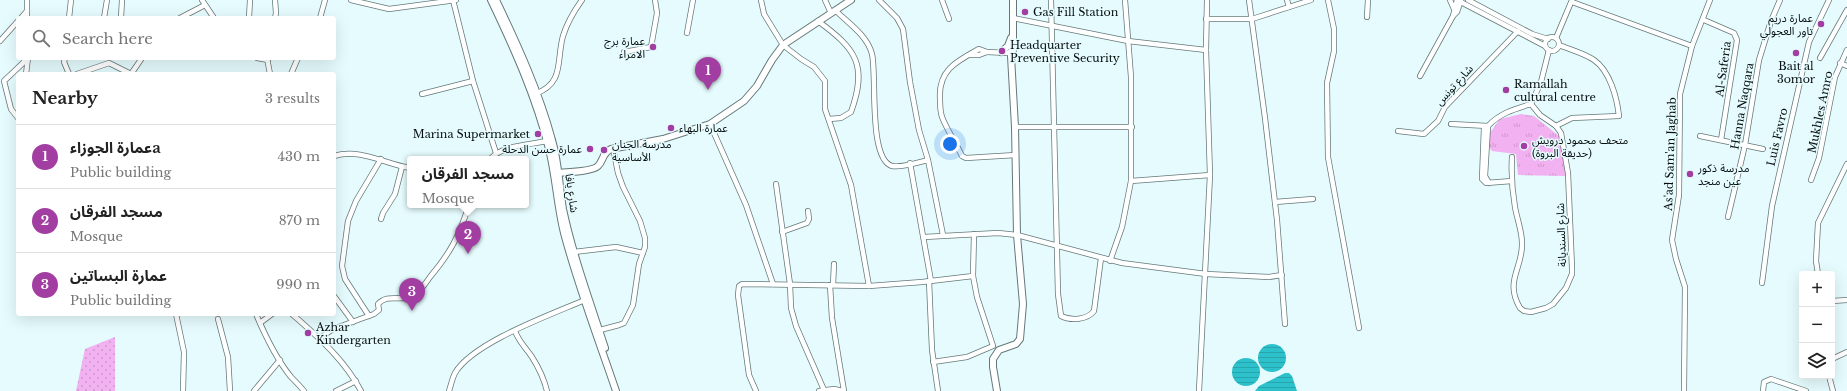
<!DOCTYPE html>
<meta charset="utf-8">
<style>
body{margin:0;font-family:"Libre Baskerville","Noto Sans Arabic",serif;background:#f2f2f2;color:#222}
.controls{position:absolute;right:12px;bottom:12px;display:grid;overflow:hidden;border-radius:4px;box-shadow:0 4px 16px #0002}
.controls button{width:36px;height:36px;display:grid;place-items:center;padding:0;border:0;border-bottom:1px solid #e0e0e0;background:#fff;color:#222;font:20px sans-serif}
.you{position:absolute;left:950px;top:144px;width:14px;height:14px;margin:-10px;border:3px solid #fff;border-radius:50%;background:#1a73e8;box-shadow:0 0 0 6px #1a73e833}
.badge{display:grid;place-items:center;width:26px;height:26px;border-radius:50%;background:#a23da2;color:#fff;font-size:13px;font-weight:700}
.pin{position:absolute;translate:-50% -33px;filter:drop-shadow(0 1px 2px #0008)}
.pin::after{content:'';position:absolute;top:21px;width:14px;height:12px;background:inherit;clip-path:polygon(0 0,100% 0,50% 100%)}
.popup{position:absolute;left:407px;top:156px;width:122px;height:52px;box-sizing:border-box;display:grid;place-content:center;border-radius:4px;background:#fff;filter:drop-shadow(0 1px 3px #0005);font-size:13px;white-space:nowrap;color:#767676}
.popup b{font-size:15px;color:#222}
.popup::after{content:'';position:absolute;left:50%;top:100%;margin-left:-8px;border:8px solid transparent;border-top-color:#fff}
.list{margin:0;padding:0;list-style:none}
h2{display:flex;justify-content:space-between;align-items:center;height:52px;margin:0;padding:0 16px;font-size:17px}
h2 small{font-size:13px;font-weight:400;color:#767676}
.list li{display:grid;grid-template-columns:26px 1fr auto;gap:12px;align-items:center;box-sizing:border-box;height:64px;padding:0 16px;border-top:1px solid #e0e0e0}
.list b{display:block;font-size:15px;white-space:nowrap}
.list p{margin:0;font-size:13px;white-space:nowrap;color:#767676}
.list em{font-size:13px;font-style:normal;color:#767676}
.icon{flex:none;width:22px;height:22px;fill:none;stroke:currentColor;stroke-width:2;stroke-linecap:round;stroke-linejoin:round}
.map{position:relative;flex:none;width:1847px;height:391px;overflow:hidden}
.search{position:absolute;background:#fff;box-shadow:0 4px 16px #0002;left:16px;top:16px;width:320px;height:44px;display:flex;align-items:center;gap:10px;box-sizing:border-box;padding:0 14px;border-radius:4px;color:#767676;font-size:15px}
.panel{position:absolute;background:#fff;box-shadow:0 4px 16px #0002;left:16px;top:72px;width:320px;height:244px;border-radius:4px}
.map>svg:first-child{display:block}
.grass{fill:url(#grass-dots)}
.park{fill:url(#park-tufts)}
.water{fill:url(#water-rules)}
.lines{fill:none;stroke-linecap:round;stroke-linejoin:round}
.street-casing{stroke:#657879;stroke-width:6}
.secondary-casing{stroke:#657879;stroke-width:8}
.street{stroke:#fff;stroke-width:4.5}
.secondary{stroke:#fff;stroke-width:6}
.poi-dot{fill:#a23da2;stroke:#e5fbfd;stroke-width:1.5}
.labels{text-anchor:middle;stroke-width:3;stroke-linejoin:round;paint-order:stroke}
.poi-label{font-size:11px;fill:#070d0e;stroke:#e5fbfd;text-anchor:start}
.street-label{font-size:11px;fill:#070d0e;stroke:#e5fbfd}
</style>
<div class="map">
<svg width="1847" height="391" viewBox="0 0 1847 391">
<defs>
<pattern id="grass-dots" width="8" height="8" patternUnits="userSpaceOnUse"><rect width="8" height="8" fill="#f2b1f0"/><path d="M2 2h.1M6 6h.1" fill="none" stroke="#ce97cd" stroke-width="1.8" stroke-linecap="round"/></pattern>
<pattern id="park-tufts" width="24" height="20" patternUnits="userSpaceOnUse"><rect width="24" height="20" fill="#f2b1f0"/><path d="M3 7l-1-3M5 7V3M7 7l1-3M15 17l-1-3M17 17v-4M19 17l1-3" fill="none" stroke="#ce97cd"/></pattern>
<pattern id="water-rules" width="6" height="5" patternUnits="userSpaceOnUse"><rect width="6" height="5" fill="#2cc1cb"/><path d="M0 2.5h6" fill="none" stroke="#26a5ad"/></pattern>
</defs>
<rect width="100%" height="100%" fill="#e5fbfd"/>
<path class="grass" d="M115,337V391H76L85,349Z"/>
<path class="park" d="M1521,114L1534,116L1559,136L1566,176L1518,175L1516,154L1492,151L1484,141L1500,119Z"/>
<g class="water">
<circle cx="1272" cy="358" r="14"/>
<circle cx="1246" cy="372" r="14"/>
<path d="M1285,373H1289L1292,376L1297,391H1255L1259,386Z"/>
</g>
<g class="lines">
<g class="street-casing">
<g id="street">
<path d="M27,0V18"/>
<path d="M202,0L214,18"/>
<path d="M351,0L389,9L456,0"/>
<path d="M453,0L473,81L496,153"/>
<path d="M761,0L764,14L783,45L801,59L814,67L825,81V109L851,185L869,286"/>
<path d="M825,0L831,13"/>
<path d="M879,0L897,18L903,29L910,82L919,130L928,160L943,235"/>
<path d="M942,0L949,19"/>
<path d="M1051,0L1058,294L1061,316C1071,321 1087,320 1094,311L1101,258"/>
<path d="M1249,0L1265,118L1277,220L1285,324"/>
<path d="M1287,0L1289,7"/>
<path d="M1328,0L1334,29V51L1327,83L1328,157L1359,328"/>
<path d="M1450,0L1454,9"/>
<path d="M1457,0L1545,46"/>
<path d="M1468,0L1532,34L1548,39"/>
<path d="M1572,2L1692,46"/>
<path d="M835,10C848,23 867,35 872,54C877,75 868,159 892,166C900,168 920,162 928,160"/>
<path d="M1453,16L1457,0"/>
<path d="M1367,17L1368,0"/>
<path d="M21,18L27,11"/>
<path d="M69,18L71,0"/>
<path d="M104,18L107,0"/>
<path d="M121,18L122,0"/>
<path d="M180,18L205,5"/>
<path d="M249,18L250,0"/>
<path d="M275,18L276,13L275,0"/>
<path d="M320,18L325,0"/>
<path d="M1013,18L1128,41L1206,50"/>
<path d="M1206,19H1252L1311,0"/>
<path d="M1704,20L1734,33L1737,40L1721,140"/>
<path d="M818,21C856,49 868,65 851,112L841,118L829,119"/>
<path d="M687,33L693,0"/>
<circle cx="1552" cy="44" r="7"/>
<path d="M1556,38L1572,0"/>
<path d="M0,41L18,21"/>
<path d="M624,52L651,47L657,13L655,0"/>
<path d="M987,52L1008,53L1013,50"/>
<path d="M970,55H979L987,52L979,49C957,61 938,70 940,99C940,105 940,111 942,117C947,130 956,143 962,156L966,158L1016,155"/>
<path d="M65,58L64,62L69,74"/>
<path d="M257,58L268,60"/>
<path d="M267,58L270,74"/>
<path d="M1820,58L1847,10"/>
<path d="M1840,63L1847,66"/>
<path d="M26,74L28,58"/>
<path d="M77,74L109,63L131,74"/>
<path d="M131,74L142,58"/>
<path d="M291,74L298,58"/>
<path d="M1420,76L1453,16L1457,12L1461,0"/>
<path d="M422,94L473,81"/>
<path d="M535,94C565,83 556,61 563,36C567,23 574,11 582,0"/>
<path d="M18,118L11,109L4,81L23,63L26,58"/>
<path d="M710,124L746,205L773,284"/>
<path d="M1451,124L1488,126C1500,113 1515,109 1531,104L1541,82L1549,50"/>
<path d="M1488,126L1485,176L1489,183"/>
<path d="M1556,126L1572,118L1619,116C1617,98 1610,71 1594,60C1584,53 1571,50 1559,45"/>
<path d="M1015,127H1132"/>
<path d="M1484,127L1482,179L1486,183L1512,181"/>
<path d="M1398,131L1424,134L1438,121L1445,107L1518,31"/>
<path d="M1700,136L1763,149"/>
<path d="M334,156C361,148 384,164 410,168"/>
<path d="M1512,157C1511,174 1512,190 1515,207C1517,219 1522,231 1522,243C1523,268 1504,281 1520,308L1524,311L1531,312L1546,308L1553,304L1566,288L1572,274V268L1568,173L1561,133L1556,126L1540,115L1531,104"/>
<path d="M490,159C503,145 528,145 547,141"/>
<path d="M910,163L931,281"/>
<path d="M1811,180L1819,158L1835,77L1847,50"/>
<path d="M1131,181L1210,175"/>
<path d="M776,184L790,284L791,308L796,326L824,390"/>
<path d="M1275,202L1313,199"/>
<path d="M1728,217L1745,145L1759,60L1771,21L1780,0"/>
<path d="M381,219L383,213L395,194L402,167"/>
<path d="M782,232L807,223L809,219L808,211"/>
<path d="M924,237L998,233L1017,235L1122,263L1206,274L1269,277L1282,275"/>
<path d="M574,252L616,247L643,253"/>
<path d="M1110,261L1122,227L1131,181V77L1125,0"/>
<path d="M1818,274L1816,261L1818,223L1847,164"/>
<path d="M929,281L932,350L938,391"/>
<path d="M1762,283L1772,206L1809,42L1829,0"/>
<path d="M830,285L832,318L844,391"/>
<path d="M833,285L834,264"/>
<path d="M334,296L353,322"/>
<path d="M1832,301L1847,300"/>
<path d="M176,314L184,352L183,391"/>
<path d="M256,314C264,333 278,361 291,377C296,382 300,386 304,391"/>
<path d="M292,314C319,338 344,359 361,391"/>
<path d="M369,316L345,279L342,266L348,221L356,201L381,159"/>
<path d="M218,319L228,357L230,391"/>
<path d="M260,323L272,314"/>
<path d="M600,330L619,325L624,323L633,305L639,264L645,247V238L640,221L623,187L618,173L613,148"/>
<path d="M515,331C519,342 526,348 532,357C539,368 544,379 547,391"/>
<path d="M320,338L333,329L374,314L379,310L378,304C388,293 401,302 413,296C420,292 425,284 430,277C451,252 459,236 469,205"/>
<path d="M1832,359L1847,352"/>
<path d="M933,362L967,357L993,346L977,297L973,276"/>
<path d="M1829,376L1833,391"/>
<path d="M254,391L280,360"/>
<path d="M336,391L356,381"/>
<path d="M449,391C451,385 452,379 455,373C473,342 553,314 587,299"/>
<path d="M756,391L749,375L738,295L739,286L742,284L869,286L922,282L973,276L974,234"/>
<path d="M819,391L834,389L843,391"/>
<path d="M1199,391L1210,175L1206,50L1207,0"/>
<path d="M1684,391L1685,287L1676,259L1672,240L1679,195L1680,94L1692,46L1710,0"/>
<path d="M1763,391L1764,382L1771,379L1806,391"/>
</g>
</g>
<g class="secondary-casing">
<g id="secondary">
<path d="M491,0C514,48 536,97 549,149C556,177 557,205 564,233C578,286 598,338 616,391"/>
<path d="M496,0C518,46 539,92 552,140C559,163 559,186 563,209C573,256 590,302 605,348"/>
<path d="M1001,52L1008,46L1011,38"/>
<path d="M555,173C565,172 592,172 598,166C604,160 602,153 611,149L663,139L710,124L744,101L757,86L772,60L783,45L851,0"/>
<path d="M997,391L993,367V359L999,350L1016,344L1020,339L1023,304L1017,235L1015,127L1011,56L1013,50V0"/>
</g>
</g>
<use href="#street" class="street"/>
<use href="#secondary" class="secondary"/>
</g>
<g class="poi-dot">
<circle cx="1025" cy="12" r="4"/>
<circle cx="1821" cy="24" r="4"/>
<circle cx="653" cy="47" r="4"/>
<circle cx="1002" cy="51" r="4"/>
<circle cx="1796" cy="53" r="4"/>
<circle cx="1506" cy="90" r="4"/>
<circle cx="671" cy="128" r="4"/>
<circle cx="538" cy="134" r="4"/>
<circle cx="1524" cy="146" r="4"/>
<circle cx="590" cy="149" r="4"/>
<circle cx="604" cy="150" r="4"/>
<circle cx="1690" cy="174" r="4"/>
<circle cx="308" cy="333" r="4"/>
</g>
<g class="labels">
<g class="poi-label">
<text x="1033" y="16">Gas Fill Station</text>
<text x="1813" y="22" text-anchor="end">عمارة دريم<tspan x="1813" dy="13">تاور العجولي</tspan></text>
<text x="645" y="45" text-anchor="end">عمارة برج<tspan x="645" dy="13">الامراء</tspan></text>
<text x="1010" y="49">Headquarter<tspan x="1010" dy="13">Preventive Security</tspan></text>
<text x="1796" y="70" text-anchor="middle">Bait al<tspan x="1796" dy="13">3omor</tspan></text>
<text x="1514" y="88">Ramallah<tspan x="1514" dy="13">cultural centre</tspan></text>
<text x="679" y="132">عمارة البهاء</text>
<text x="530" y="138" text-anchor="end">Marina Supermarket</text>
<text x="1532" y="144">متحف محمود درويش<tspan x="1532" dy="13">(حديقة البروة)</tspan></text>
<text x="612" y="148">مدرسة الجنان<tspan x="612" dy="13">الأساسية</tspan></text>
<text x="582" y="153" text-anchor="end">عمارة حسن الدحلة</text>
<text x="1698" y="172">مدرسة ذكور<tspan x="1698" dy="13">عين منجد</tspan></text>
<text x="316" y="331">Azhar<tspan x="316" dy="13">Kindergarten</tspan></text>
</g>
<g class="street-label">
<text transform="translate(1723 69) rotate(-82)" y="4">Al-Saferia</text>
<text transform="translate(1454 85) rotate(-48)" y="4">شارع تونس</text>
<text transform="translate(1742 106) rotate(-80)" y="4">Hanna Naqqara</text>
<text transform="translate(1820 112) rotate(-78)" y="4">Mukhles Amro</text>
<text transform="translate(1777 137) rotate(-77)" y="4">Luis Favro</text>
<text transform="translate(1670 154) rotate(-88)" y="4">As'ad Sam'an Jaghab</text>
<text transform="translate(572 193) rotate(82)" y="4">شارع يافا</text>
<text transform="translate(1561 235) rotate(-92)" y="4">شارع السنديانة</text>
</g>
</g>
</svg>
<div class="controls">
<button>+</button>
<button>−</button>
<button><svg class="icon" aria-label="layers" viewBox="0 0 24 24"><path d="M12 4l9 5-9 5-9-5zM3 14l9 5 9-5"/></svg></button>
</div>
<div class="you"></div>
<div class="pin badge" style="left:708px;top:90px">1</div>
<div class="pin badge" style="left:468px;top:254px">2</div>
<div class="popup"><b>مسجد الفرقان</b>Mosque</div>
<div class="pin badge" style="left:412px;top:311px">3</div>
<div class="search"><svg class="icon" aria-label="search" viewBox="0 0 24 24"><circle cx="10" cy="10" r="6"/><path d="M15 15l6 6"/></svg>Search here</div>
<section class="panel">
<h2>Nearby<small>3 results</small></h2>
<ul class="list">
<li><span class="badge">1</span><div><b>عمارة الجوزاءa</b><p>Public building</p></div><em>430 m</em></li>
<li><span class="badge">2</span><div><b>مسجد الفرقان</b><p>Mosque</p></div><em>870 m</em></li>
<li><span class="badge">3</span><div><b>عمارة البساتين</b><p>Public building</p></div><em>990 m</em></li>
</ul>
</section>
</div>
